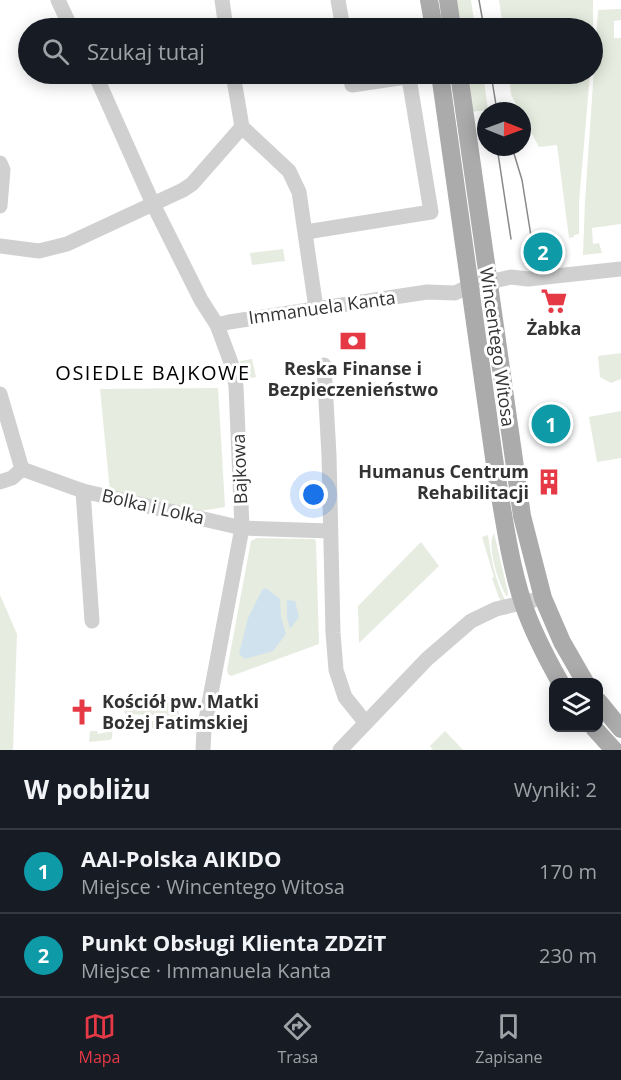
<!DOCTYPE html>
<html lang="pl">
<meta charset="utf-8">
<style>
body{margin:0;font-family:"Open Sans",sans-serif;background:#20242c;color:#f1f3f6}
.controls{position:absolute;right:18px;bottom:18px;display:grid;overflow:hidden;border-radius:12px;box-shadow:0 3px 15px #0003}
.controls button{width:54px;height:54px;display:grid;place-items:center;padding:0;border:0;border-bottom:2px solid #363941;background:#171b24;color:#f1f3f6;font:30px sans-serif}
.compass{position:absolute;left:477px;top:102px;width:54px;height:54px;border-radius:50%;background:#171b24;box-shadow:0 3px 15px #0003;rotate:91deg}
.you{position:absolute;left:314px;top:495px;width:21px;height:21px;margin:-15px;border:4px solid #fff;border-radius:50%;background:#1a73e8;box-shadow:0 0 0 9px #1a73e833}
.badge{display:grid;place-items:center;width:39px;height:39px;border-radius:50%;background:#e63946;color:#fff;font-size:20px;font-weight:700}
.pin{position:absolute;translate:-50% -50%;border:3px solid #fff;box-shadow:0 2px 6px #0006}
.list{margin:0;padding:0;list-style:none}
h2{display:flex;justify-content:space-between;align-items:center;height:78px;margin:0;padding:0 24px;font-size:26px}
h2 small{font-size:20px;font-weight:400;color:#9ea1a6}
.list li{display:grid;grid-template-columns:39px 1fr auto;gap:18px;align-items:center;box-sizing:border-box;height:84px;padding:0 24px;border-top:2px solid #363941}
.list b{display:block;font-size:22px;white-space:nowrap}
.list p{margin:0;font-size:20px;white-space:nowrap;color:#9ea1a6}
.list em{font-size:20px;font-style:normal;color:#9ea1a6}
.icon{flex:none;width:33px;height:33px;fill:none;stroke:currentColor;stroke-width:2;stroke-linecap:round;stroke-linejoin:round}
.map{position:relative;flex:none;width:621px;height:750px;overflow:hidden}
.search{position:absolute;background:#171b24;box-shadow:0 3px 15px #0003;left:18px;right:18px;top:18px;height:66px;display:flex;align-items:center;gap:15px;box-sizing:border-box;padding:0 21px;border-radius:33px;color:#9ea1a6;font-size:22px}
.sheet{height:246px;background:#171b24}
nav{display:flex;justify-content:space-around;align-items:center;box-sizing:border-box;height:84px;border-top:2px solid #363941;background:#171b24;font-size:16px;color:#9ea1a6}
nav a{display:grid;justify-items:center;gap:3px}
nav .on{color:#e63946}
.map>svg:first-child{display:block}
.green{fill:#e6ecdf}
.water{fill:#cfe2ee}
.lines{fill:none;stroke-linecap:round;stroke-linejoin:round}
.minor{stroke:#d0d0d0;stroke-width:15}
.major{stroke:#ababab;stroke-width:18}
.tram{stroke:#888;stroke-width:1.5}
.labels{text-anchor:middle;stroke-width:6;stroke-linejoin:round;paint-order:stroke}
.street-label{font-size:18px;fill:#333;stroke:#fff}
.poi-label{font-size:18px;font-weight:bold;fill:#333;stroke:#fff}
.neighbourhood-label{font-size:20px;letter-spacing:1.5px;fill:#000;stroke:#fff}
</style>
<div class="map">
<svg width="621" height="750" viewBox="0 0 621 750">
<rect width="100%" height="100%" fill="#fff"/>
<g class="green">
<path d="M454,0H471L475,28H458Z"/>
<path d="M499,0H593V34L592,28H503Z"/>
<path d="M621,9V20L614,21V38H621V224L592,228L593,244L599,243L602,253L583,255L585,201L598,10Z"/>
<path d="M464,74H483L488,110L470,112Z"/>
<path d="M509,74H590L579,202V234L574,235V237L569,238L557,145L539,147L522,116V111H519L511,94Z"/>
<path d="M283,249L285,261L252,265L250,253Z"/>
<path d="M621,353V379L611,383L600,377L598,356Z"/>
<path d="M252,359L256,377L244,380L240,361Z"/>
<path d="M218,388L225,507L200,511L110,492L100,389Z"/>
<path d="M621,411V458L597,462L589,417Z"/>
<path d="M494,533L508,593L507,597C499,585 486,546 494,533Z"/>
<path d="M488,535C491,559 495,579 505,600L502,601L499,598L492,578L494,577L482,537Z"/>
<path d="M257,538L314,539L316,541L319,644L231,676L228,674L227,670L251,541Z"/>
<path d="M421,542L439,566L359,643L358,606Z"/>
<path d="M0,595L17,634L13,750H0Z"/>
<path d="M128,695L175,697L179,701V716L125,714L123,700Z"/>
<path d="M122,720L178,722L175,729L122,727Z"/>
<path d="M109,723H113L112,738L110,740L89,742L90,731H97L98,734L108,732Z"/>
<path d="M445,731L463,750H433L430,746Z"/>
</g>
<g class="water">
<path d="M266,588L280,599L281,617L286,634L273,651L245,659L239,654L248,618L262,590Z"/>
<path d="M287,600L295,601L299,617L290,629L287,617Z"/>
</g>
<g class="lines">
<g class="minor">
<path d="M58,0L71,28"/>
<path d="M222,0L226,28"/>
<path d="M338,0L343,28"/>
<path d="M95,74L153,204L201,300L217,325L233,368L236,386L242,528L204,730L203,750"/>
<path d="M233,74L242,127L289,171L299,192L316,308"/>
<path d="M0,163L3,170L0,206"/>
<path d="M306,232L431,212L410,84L406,77L352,85L350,74"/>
<path d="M0,246L39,251L67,244L183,190L192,184L242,127"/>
<path d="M217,325L229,322L427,292L455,293L470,286L511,277L528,279L621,269"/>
<path d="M324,365L329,455L333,633L336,670L345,697L365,722"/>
<path d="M0,394L22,469"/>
<path d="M0,482L12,478L22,469L83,491L242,528L330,531"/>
<path d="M83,491L92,621"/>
<path d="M340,750L427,659L471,621L496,609L534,600"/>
</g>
<g class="major">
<path d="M429,0L434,28"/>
<path d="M448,0L452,28"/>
<path d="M440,74L496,472C503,513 510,564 523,603C532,631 546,657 560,682"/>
<path d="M459,74L522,516L543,598L562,642L585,682"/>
<path d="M598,701L621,729"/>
<path d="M594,728L614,750"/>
</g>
<g class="tram">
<path d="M479,0L484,28"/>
<path d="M491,74L497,111"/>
<path d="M497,147L511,239"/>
<path d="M512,147L522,180L531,236"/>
</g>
</g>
<defs>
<g id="supermarket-bare" transform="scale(2.07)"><path d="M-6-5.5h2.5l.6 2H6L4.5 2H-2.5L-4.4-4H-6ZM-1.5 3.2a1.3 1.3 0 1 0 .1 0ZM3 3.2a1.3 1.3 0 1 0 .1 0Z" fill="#e63946" stroke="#fff" stroke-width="2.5" paint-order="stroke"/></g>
<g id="bank-bare" transform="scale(2.07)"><path d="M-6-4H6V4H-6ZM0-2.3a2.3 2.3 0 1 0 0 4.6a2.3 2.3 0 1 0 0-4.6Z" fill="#e63946" stroke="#fff" stroke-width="2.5" paint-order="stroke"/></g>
<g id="building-bare" transform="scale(2.07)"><path d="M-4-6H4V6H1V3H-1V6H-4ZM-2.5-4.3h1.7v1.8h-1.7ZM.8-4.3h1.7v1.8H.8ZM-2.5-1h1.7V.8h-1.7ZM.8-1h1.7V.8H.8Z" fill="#e63946" stroke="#fff" stroke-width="2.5" paint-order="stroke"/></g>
<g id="church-bare" transform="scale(2.07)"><path d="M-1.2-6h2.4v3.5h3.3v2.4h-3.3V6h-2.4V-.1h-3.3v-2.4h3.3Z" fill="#e63946" stroke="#fff" stroke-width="2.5" paint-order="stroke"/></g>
</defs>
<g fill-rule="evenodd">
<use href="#supermarket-bare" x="554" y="301"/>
<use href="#bank-bare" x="353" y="341"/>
<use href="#building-bare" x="549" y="482"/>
<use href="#church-bare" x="82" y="712"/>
</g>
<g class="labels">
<g class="street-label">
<text transform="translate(322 308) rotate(-8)" y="6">Immanuela Kanta</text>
<text transform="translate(497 347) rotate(82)" y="6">Wincentego Witosa</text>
<text transform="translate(240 469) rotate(-92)" y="6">Bajkowa</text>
<text transform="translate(153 507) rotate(13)" y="6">Bolka i Lolka</text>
</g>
<g class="poi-label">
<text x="554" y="335">Żabka</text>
<text x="353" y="375">Reska Finanse i<tspan x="353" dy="21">Bezpieczenieństwo</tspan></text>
<text x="529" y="478" text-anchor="end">Humanus Centrum<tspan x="529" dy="21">Rehabilitacji</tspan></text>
<text x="102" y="708" text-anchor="start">Kościół pw. Matki<tspan x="102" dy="21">Bożej Fatimskiej</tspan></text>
</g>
<g class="neighbourhood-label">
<text x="153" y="380">OSIEDLE BAJKOWE</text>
</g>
</g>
</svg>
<div class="controls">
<button><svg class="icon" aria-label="layers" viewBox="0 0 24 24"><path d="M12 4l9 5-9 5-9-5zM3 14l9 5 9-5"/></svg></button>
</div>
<svg class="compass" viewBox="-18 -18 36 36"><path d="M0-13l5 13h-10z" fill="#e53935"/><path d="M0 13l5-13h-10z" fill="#9ea1a6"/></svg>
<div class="you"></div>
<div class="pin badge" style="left:551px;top:424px;background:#0f9aa8">1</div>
<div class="pin badge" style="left:543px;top:252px;background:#0f9aa8">2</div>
<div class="search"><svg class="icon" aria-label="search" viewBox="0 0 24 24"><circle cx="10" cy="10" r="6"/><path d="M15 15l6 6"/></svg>Szukaj tutaj</div>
</div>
<section class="sheet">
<h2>W pobliżu<small>Wyniki: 2</small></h2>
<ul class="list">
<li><span class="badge" style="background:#0f9aa8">1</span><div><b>AAI-Polska AIKIDO</b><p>Miejsce · Wincentego Witosa</p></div><em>170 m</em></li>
<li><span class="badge" style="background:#0f9aa8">2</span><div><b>Punkt Obsługi Klienta ZDZiT</b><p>Miejsce · Immanuela Kanta</p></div><em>230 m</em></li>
</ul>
</section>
<nav>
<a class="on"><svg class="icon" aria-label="map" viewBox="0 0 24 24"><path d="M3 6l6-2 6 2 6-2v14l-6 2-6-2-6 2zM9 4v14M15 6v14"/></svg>Mapa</a>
<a><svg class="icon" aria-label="directions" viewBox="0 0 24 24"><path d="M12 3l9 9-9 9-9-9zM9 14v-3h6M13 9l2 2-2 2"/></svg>Trasa</a>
<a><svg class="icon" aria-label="saved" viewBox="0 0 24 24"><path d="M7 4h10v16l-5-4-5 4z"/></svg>Zapisane</a>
</nav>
